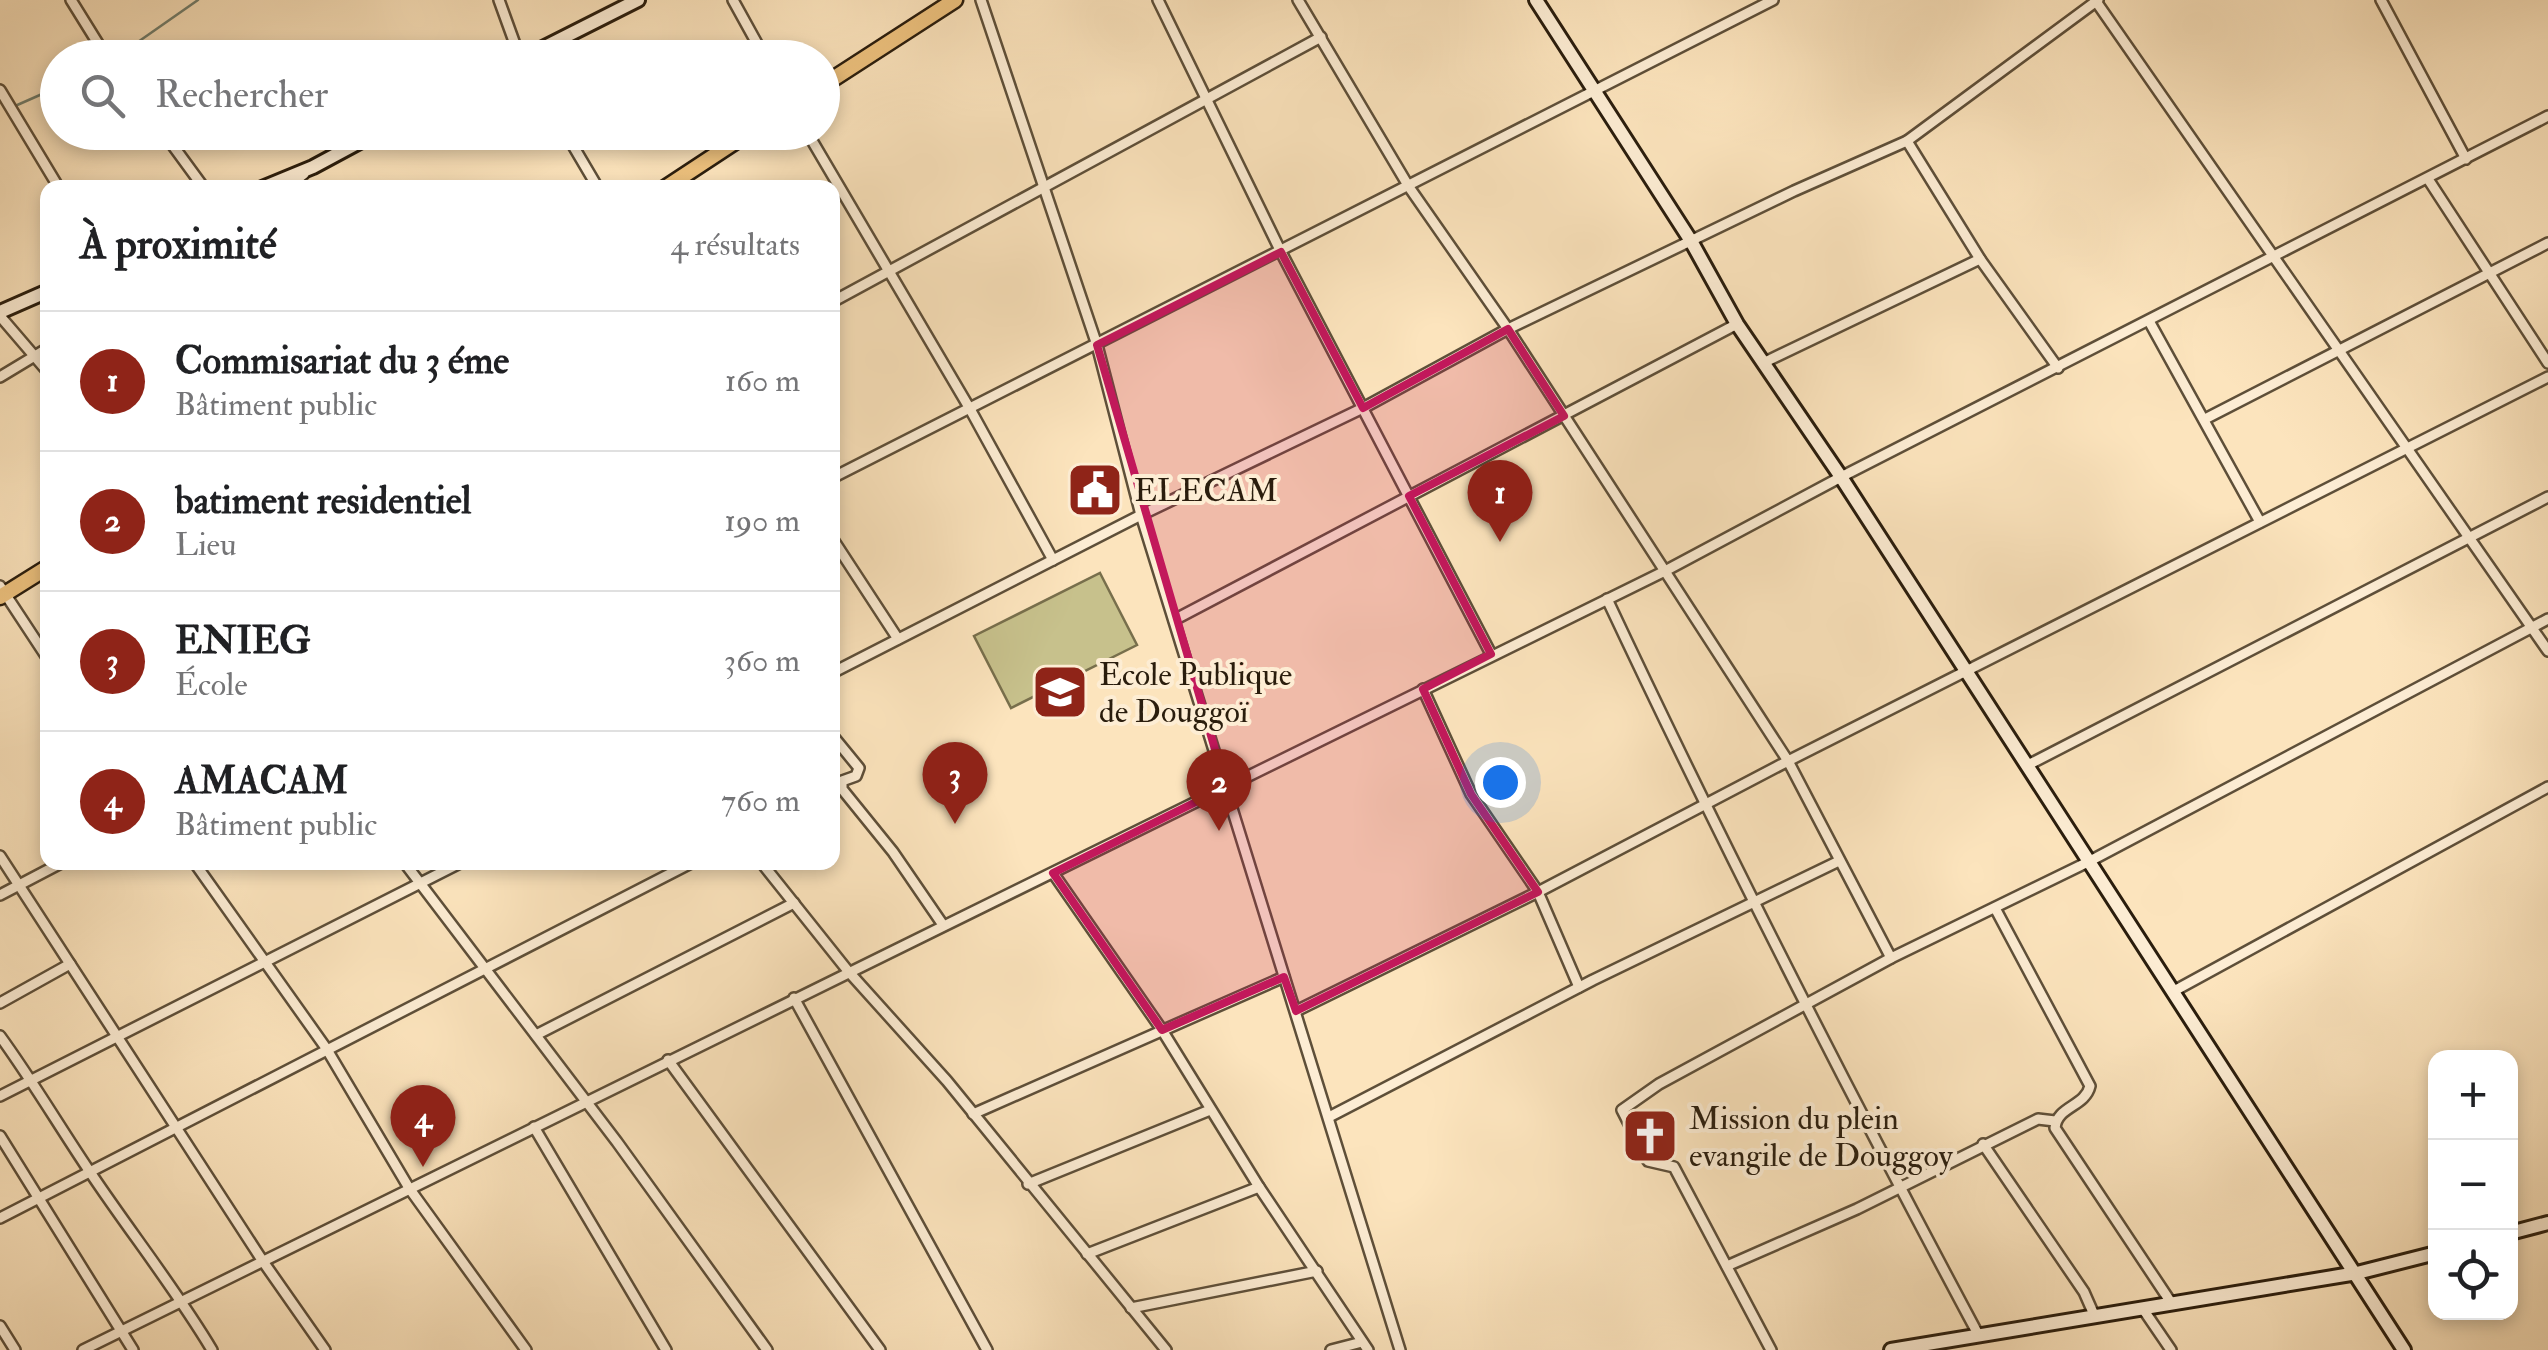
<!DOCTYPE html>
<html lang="fr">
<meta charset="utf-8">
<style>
body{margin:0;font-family:"IM FELL Double Pica",serif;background:#f6f6f6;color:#202124}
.controls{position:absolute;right:30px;bottom:30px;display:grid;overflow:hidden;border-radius:20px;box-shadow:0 5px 15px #0003}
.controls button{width:90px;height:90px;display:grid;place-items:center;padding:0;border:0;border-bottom:2px solid #e0e0e0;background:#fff;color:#202124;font:50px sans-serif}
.you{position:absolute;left:1500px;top:782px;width:35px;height:35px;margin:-25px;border:8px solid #fff;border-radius:50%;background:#1a73e8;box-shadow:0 0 0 15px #1a73e833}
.badge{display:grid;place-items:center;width:65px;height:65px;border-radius:50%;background:#8f2418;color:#fff;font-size:32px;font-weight:700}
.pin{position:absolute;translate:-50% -82px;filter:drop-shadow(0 2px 5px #0008)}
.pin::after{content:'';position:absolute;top:52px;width:35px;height:30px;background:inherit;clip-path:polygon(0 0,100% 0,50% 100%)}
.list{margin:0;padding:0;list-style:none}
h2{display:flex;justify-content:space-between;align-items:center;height:130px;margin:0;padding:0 40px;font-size:42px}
h2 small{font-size:32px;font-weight:400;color:#757577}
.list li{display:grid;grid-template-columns:65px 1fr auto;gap:30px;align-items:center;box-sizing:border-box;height:140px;padding:0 40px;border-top:2px solid #e0e0e0}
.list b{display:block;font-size:38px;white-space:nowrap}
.list p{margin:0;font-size:32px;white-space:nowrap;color:#757577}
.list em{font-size:32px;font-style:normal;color:#757577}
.icon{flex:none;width:55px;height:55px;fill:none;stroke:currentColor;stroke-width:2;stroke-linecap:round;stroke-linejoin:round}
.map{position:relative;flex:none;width:2548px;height:1350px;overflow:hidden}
.search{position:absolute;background:#fff;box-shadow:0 5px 15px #0003;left:40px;top:40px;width:800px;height:110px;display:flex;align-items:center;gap:25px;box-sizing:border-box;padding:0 35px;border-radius:55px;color:#757577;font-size:38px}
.panel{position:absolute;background:#fff;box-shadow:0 5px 15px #0003;left:40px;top:180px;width:800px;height:690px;border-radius:20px}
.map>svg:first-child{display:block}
.green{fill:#c7c18c;stroke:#786f4c;stroke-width:2.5}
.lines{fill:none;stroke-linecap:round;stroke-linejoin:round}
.stream{stroke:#717e6d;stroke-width:2.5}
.street-casing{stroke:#5e4f39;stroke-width:14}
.secondary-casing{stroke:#2a1d0d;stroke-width:18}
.primary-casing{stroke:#2a1d0d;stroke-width:19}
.street{stroke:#fdedd4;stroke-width:9}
.secondary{stroke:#fdedd4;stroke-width:12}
.primary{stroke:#eec27e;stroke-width:14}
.marked{fill:#c2185b;fill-opacity:0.2;stroke:#c2185b;stroke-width:8;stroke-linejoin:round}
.labels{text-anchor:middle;stroke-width:8;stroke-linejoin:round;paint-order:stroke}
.poi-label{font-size:32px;fill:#2a1d0d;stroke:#fdedd4;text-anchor:start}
</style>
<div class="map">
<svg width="2548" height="1350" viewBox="0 0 2548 1350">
<rect width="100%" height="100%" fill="#fce4bd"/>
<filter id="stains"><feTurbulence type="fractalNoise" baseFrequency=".002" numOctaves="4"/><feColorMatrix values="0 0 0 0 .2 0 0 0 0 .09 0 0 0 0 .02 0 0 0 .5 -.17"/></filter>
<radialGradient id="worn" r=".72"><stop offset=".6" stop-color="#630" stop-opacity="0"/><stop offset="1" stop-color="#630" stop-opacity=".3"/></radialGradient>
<path class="green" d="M1100,573L1137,645L1011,708L974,636Z"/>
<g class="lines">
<g class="stream">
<path d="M115,58L198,0"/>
<path d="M15,106L58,87"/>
</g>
<g class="street-casing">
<g id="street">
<path d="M71,0L107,58"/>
<path d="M499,0L520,58"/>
<path d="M733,0L765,58"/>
<path d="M981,0L1097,345L1141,515L1400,1350"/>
<path d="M1158,0L1281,252L1491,654"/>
<path d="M1298,0L1409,187L1508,329L1788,761L2548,377"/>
<path d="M2095,0L2548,651"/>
<path d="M2381,0L2466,159"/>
<path d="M0,90L59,188"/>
<path d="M163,132L204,188"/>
<path d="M565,132L598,188"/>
<path d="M807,132L970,409L1053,560"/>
<path d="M1907,141L2098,0"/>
<path d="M2428,179L2548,363"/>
<path d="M286,188L304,174"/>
<path d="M832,302L1321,37"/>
<path d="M0,316L48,372"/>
<path d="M2149,321L2260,522"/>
<path d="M1763,363L1980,259"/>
<path d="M0,377L48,348"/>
<path d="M2205,419L2548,243"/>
<path d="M832,478L1773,0"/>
<path d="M832,538L898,639"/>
<path d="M0,586L48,659"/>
<path d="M1607,599C1724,848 1849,1093 1979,1336"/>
<path d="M1174,620L1737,324"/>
<path d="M832,673L1141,515L1363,408L1508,329L1794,191L1907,141L1980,259L2058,368"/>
<path d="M1423,689L1471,794L1538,892L1579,987"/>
<path d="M832,735L859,768L856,776L842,781V789L893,852L943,925"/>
<path d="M2028,765L2548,497"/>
<path d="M0,856L262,1260L325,1350"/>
<path d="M194,862L326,1048L409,1188L526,1350"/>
<path d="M404,862L617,1142L767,1350"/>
<path d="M761,862L848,971L947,1081L1166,1350"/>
<path d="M1053,873L1162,1030L1259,1187L1368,1350"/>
<path d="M0,895L63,862"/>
<path d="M1995,908L2090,1086C2085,1107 2057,1106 2055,1128L2172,1304"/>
<path d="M2174,991L2548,787"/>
<path d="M794,998L987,1350"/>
<path d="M0,1003L70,964"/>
<path d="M1296,1011L1538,892L1788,761L1891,958L2090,861L2548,619"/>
<path d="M536,1035L794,903"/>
<path d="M0,1036C32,1080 59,1126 90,1172C130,1232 175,1288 212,1350"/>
<path d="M668,1060L880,1350"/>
<path d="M0,1096L462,862"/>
<path d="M973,1114L1284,977"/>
<path d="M1329,1117L1593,980L1839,861"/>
<path d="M534,1127L666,1350"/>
<path d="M0,1136L133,1350"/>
<path d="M1983,1144L2084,1292L2095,1317"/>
<path d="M1028,1184L1210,1110"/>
<path d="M0,1218L693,862"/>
<path d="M1087,1254L1259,1187"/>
<path d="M1727,1266L1857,1209L2038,1119L2055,1121"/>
<path d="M1131,1308L1317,1271"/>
<path d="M2143,1309L2171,1350"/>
<path d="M0,1326L15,1350"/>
<path d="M83,1350L1665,571L1841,477L2548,116"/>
<path d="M1331,1350L1362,1342"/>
<path d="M1771,1350L1674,1167L1648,1161L1622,1110L1659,1084L1891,958"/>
</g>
</g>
<g class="secondary-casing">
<g id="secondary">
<path d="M1536,0L1691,241L1737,324L1841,477L2404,1350"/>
<path d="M523,58L638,0"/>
<path d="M262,188L313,167L378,132"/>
<path d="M0,312L48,291"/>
<path d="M2510,1233L2548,1223"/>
<path d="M1891,1350L2357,1273L2436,1253"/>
</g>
</g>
<g class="primary-casing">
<g id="primary">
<path d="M822,86L955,0"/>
<path d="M665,188L750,132"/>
<path d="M0,597L48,567"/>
</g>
</g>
<use href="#street" class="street"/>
<use href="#secondary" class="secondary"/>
<use href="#primary" class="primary"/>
</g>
<path class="marked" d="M1281,252L1363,408L1508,329L1564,416L1409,496L1491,654L1423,689L1471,794L1538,892L1296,1011L1284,977L1162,1030L1053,873L1226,787L1097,345Z"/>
<defs>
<g id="civic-square" transform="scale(2.875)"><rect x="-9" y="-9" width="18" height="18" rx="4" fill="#8f2418" stroke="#fdedd4"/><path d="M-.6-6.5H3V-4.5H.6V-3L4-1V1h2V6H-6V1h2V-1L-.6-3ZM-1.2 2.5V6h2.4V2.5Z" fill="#fff"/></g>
<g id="school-square" transform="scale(2.875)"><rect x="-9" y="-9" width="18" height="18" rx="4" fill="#8f2418" stroke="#fdedd4"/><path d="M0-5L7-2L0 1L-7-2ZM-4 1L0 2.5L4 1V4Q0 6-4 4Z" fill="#fff"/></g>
<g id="church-square" transform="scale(2.875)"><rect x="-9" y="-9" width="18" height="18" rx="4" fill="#8f2418" stroke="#fdedd4"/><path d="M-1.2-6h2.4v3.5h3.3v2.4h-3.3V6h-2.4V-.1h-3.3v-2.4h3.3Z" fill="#fff"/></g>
</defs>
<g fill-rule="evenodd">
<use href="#civic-square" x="1095" y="490"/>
<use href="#school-square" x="1060" y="692"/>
<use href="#church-square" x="1650" y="1136"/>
</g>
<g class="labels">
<g class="poi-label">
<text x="1134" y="501">ELECAM</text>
<text x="1099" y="685">Ecole Publique<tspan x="1099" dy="37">de Douggoï</tspan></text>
<text x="1689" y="1129">Mission du plein<tspan x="1689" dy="37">evangile de Douggoy</tspan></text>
</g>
</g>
<rect width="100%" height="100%" filter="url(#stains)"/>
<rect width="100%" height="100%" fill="url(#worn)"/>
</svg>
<div class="controls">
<button>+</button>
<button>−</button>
<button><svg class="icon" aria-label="locate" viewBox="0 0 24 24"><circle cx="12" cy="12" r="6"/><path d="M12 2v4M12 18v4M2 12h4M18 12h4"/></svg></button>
</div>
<div class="you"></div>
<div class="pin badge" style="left:1500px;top:542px">1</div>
<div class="pin badge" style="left:1219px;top:831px">2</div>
<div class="pin badge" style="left:955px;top:824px">3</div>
<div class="pin badge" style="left:423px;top:1167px">4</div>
<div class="search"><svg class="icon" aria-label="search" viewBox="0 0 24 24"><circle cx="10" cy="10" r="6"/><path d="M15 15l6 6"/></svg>Rechercher</div>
<section class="panel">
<h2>À proximité<small>4 résultats</small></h2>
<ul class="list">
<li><span class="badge">1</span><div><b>Commisariat du 3 éme</b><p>Bâtiment public</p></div><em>160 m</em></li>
<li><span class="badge">2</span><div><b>batiment residentiel</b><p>Lieu</p></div><em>190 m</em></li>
<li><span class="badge">3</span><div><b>ENIEG</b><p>École</p></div><em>360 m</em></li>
<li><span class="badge">4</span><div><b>AMACAM</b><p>Bâtiment public</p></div><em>760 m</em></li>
</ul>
</section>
</div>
